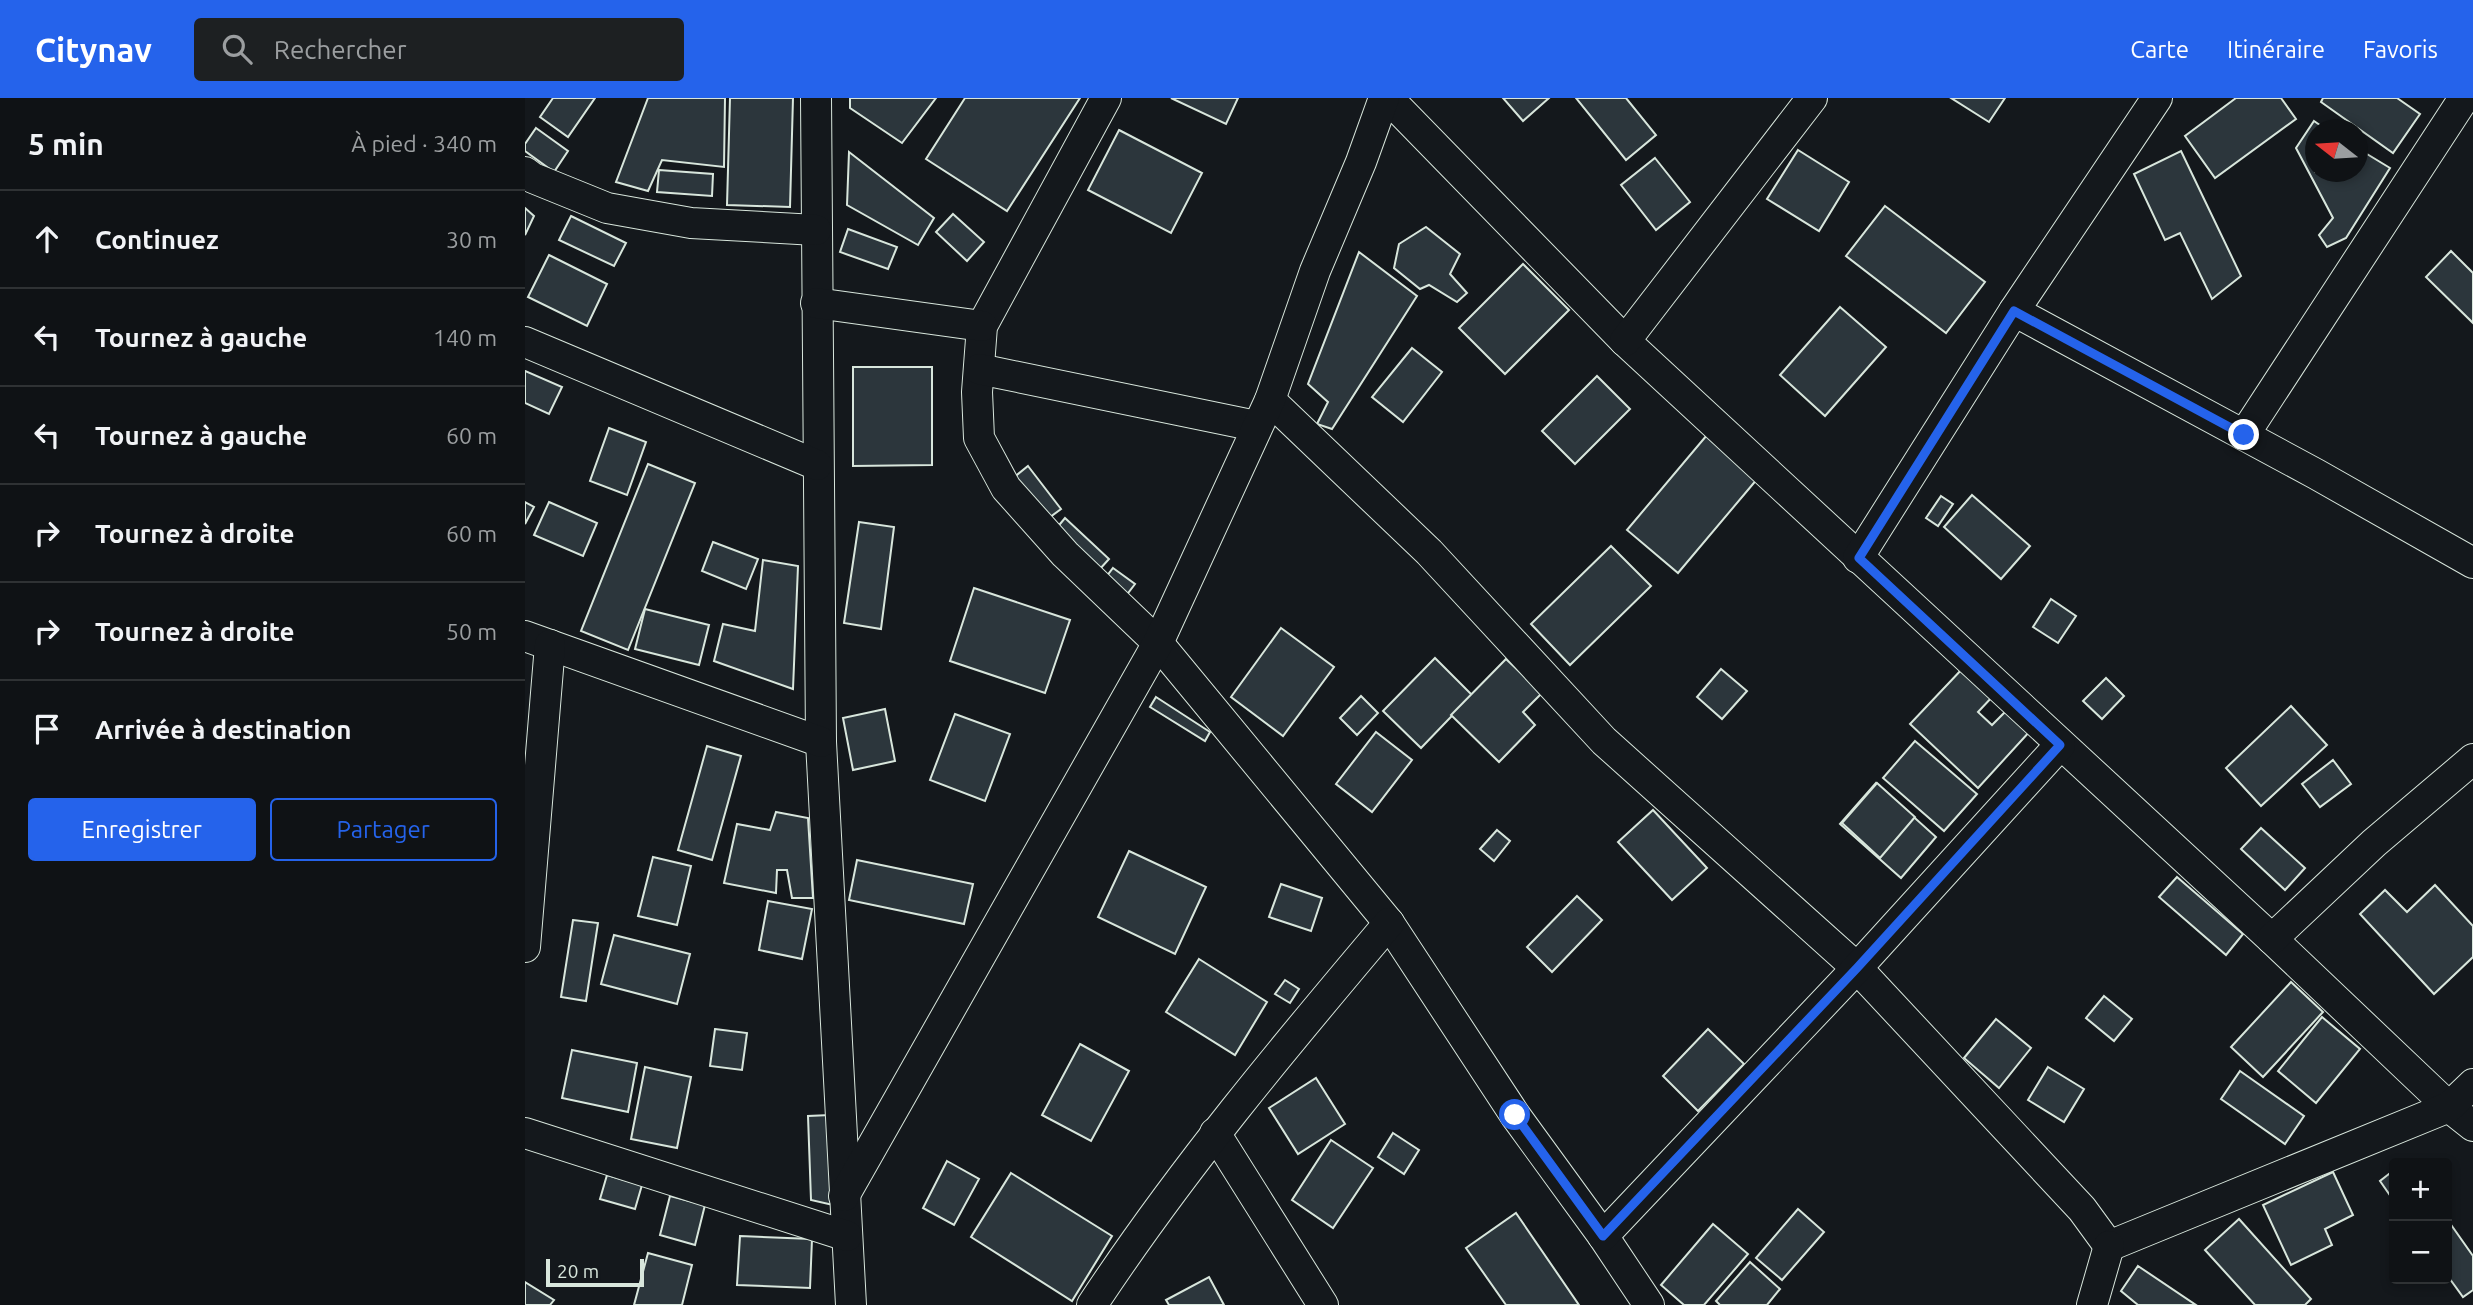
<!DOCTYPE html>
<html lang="fr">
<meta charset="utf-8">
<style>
body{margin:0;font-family:Ubuntu,sans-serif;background:#1d2022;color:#f1f3f6}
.controls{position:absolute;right:21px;bottom:21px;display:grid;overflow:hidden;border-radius:7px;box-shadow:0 4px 10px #0003}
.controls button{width:63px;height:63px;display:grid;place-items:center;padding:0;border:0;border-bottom:2px solid #2f3234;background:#0f1215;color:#f1f3f6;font:35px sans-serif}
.compass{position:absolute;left:1780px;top:21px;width:63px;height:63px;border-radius:50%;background:#0f1215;box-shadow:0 4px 10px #0003;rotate:287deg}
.scale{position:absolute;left:21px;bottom:18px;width:98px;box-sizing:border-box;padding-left:7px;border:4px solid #d8e6dc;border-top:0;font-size:19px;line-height:24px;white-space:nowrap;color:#d8e6dc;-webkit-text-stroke:5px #14181c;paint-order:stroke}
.stop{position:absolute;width:21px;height:21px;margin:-16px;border:5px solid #2563eb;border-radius:50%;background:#fff}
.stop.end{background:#2563eb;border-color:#fff;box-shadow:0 2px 7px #0008}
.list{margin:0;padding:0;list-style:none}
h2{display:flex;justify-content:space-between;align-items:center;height:91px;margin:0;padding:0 28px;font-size:30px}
h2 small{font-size:23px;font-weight:400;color:#9b9ea0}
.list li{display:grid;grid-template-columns:46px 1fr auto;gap:21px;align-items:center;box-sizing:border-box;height:98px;padding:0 28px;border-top:2px solid #2f3234}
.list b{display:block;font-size:26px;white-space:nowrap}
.list em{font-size:23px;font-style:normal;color:#9b9ea0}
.actions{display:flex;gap:14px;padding:21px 28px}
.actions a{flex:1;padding:16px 0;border:2px solid #2563eb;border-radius:7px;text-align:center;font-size:24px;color:#2563eb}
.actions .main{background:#2563eb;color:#fff}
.icon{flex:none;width:38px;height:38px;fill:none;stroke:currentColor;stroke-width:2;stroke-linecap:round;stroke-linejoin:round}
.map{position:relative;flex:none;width:1948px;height:1207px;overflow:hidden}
header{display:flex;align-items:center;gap:42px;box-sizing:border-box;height:98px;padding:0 35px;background:#2563eb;color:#fff}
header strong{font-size:33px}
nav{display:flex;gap:38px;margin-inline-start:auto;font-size:24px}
.search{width:490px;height:63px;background:#1d2022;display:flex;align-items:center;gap:18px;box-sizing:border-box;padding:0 24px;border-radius:7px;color:#9b9ea0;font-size:26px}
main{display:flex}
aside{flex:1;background:#0f1215}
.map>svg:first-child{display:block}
.building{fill:#2c363c;stroke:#d8e6dc;stroke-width:2}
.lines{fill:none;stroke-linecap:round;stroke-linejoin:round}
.minor-casing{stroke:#d8e6dc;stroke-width:32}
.minor{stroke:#14181c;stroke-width:30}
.route{stroke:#2563eb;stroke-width:9}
</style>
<header>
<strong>Citynav</strong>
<div class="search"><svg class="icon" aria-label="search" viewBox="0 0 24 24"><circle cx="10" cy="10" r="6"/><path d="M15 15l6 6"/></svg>Rechercher</div>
<nav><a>Carte</a><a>Itinéraire</a><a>Favoris</a></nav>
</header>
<main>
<aside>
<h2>5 min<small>À pied · 340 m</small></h2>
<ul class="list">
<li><svg class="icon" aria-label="ahead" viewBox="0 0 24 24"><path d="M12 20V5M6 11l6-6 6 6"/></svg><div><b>Continuez</b></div><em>30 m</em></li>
<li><svg class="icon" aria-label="left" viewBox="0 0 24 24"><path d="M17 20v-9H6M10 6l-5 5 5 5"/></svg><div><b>Tournez à gauche</b></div><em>140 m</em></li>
<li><svg class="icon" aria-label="left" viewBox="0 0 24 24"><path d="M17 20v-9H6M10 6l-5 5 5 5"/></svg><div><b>Tournez à gauche</b></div><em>60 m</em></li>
<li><svg class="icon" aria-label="right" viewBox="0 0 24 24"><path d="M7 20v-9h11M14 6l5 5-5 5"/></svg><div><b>Tournez à droite</b></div><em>60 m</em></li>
<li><svg class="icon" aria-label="right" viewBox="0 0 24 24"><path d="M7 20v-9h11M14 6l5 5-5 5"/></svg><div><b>Tournez à droite</b></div><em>50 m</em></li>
<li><svg class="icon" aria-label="arrive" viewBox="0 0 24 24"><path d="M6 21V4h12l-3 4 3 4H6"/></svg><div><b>Arrivée à destination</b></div></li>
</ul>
<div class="actions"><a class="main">Enregistrer</a><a>Partager</a></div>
</aside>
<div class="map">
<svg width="1948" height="1207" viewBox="0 0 1948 1207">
<rect width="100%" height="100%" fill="#14181c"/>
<g class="building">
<path d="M28,0H70L43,39L15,19Z"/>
<path d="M123,0H200L199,69L137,62L123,93L91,84Z"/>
<path d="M205,0H268L265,109L202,107Z"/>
<path d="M325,0H411L377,45L325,10Z"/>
<path d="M440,0H555L482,113L401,61Z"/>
<path d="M646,0H713L701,26Z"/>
<path d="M978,0H1024L998,23Z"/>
<path d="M1051,0H1101L1131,37L1101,62Z"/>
<path d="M1426,0H1480L1464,24Z"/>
<path d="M1711,0H1756L1771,21L1690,80L1660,38Z"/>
<path d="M1798,0H1872L1895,16L1868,55L1796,4Z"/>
<path d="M1789,23L1802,32H1790V74H1832V50L1865,70L1821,140L1802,149L1794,137L1808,120L1771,50Z"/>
<path d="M11,30L43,53L29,74L0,53V46Z"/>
<path d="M594,32L677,75L646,135L563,92Z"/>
<path d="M1273,52L1324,84L1294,133L1242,101Z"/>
<path d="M1656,53L1716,178L1687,201L1655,135L1640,142L1609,76Z"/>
<path d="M324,54L409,120L393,147L322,107Z"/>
<path d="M1130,60L1165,104L1131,132L1096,87Z"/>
<path d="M134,72L188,76L187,98L132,94Z"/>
<path d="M1360,108L1460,184L1421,235L1321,158Z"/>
<path d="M0,110L9,118L0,137Z"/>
<path d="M428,116L459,144L442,163L411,134Z"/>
<path d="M46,118L101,145L89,168L34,142Z"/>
<path d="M901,129L935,156L925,176L942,195L932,204L904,187L895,191L869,170L874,146Z"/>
<path d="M323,131L372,149L363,171L315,154Z"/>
<path d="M1926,153L1948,175V225L1901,179Z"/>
<path d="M834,154L892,198L807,331L792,326L803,304L783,286Z"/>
<path d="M24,157L82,186L62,228L3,199Z"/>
<path d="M998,166L1044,212L980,276L934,230Z"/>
<path d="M1315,209L1361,249L1300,318L1255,277Z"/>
<path d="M887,250L917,274L878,324L847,299Z"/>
<path d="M328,269H407V367L328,368Z"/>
<path d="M0,273L37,289L24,316L0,305Z"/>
<path d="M1072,278L1105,311L1050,366L1017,333Z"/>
<path d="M84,330L121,344L102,397L65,383Z"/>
<path d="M1182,337L1233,380L1153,475L1102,432Z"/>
<path d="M123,366L170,385L103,552L56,533Z"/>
<path d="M503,368L536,411L521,422L488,380Z"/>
<path d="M1447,397L1505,448L1476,481L1419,429Z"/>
<path d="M1416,398L1428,406L1413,428L1401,420Z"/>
<path d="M0,404L9,409L0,426Z"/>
<path d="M24,404L72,425L58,458L9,437Z"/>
<path d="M540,420L584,461L574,472L530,432Z"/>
<path d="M334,424L369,429L356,531L319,525Z"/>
<path d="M188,444L233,461L221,491L177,473Z"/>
<path d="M1086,448L1126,488L1045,567L1006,526Z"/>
<path d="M238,462L273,468L268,591L189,563L198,526L230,533Z"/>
<path d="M588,470L610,486L600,499L578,483Z"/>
<path d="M449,490L545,522L520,595L425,563Z"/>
<path d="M1526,501L1551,518L1533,545L1508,529Z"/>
<path d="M120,511L184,527L174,567L110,551Z"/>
<path d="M756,530L809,569L758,638L706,599Z"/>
<path d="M910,560L947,597L896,650L858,613Z"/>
<path d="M981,561L1017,595L998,614L1010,627L974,664L926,617Z"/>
<path d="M1439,569L1469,597L1453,614L1467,627L1483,611L1506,632L1453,690L1385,626Z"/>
<path d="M1196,571L1222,593L1197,621L1172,599Z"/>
<path d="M1581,580L1599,598L1577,621L1558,603Z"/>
<path d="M836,598L853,615L832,637L815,620Z"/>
<path d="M631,599L685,634L680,643L625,609Z"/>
<path d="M1766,608L1802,647L1736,708L1701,670Z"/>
<path d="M360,611L370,663L328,672L318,620Z"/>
<path d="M430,616L485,636L460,703L405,682Z"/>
<path d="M851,634L887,662L847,714L811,686Z"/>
<path d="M1390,643L1452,696L1419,733L1358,680Z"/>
<path d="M182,648L216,658L187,762L153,752Z"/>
<path d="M1808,662L1826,686L1795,709L1777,686Z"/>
<path d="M1351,685L1411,739L1376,780L1315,726Z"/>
<path d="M1352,685L1390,719L1355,760L1317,725Z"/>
<path d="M1128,712L1182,770L1147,802L1093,744Z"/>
<path d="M251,714L283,720L288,800H267L262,772H252L251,795L199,785L212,726L245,732Z"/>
<path d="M1736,730L1780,770L1760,792L1716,751Z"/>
<path d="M972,732L985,743L969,763L955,751Z"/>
<path d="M604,753L681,789L650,856L573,819Z"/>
<path d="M128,759L166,768L152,827L113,818Z"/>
<path d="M332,762L448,786L439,826L324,802Z"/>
<path d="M1652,779L1718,836L1701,857L1634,799Z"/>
<path d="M756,786L797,800L786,833L744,819Z"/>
<path d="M1910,787L1948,828V859L1909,896L1835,816L1860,792L1882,814Z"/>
<path d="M1052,798L1077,822L1027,874L1002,849Z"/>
<path d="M243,803L287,811L277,861L234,852Z"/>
<path d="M48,822L73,825L61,903L36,899Z"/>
<path d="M89,837L165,856L152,906L76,886Z"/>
<path d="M674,861L742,904L710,957L641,914Z"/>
<path d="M760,882L774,891L765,905L750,896Z"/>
<path d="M1766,884L1798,914L1738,979L1706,949Z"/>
<path d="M1579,898L1607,921L1589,943L1561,920Z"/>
<path d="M1797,919L1835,951L1791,1005L1753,973Z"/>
<path d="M1471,921L1506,950L1474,990L1439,960Z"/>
<path d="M190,931L222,935L217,972L185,968Z"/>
<path d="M1183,931L1219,966L1173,1013L1138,978Z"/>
<path d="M555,946L604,973L566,1043L517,1017Z"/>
<path d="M47,952L112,965L103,1014L37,1000Z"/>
<path d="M120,969L166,979L152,1050L106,1041Z"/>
<path d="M1523,969L1559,991L1539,1024L1503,1002Z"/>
<path d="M1715,973L1779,1018L1760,1046L1696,1001Z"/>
<path d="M791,980L820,1026L773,1056L744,1010Z"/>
<path d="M305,1017L308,1107L286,1102L283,1018Z"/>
<path d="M868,1035L894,1052L879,1076L853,1059Z"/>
<path d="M806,1042L848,1070L808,1130L767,1102Z"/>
<path d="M422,1063L454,1081L429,1127L398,1110Z"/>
<path d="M1869,1072V1103L1855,1083Z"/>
<path d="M1808,1074L1828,1117L1800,1131L1807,1147L1766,1167L1738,1107Z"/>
<path d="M486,1075L587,1138L547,1203L446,1139Z"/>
<path d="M82,1077L117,1087L110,1111L75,1101Z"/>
<path d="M145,1098L180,1107L170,1147L135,1137Z"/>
<path d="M1273,1111L1299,1134L1257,1182L1231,1160Z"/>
<path d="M991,1115L1054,1207H981L941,1150Z"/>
<path d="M1714,1121L1786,1201L1780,1207H1730L1680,1152Z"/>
<path d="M1922,1121L1948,1158V1192L1938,1199L1922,1177Z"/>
<path d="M1188,1126L1223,1156L1179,1207H1159L1136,1187Z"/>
<path d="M215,1138L287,1141L285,1190L212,1187Z"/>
<path d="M123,1155L167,1167L157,1207H109Z"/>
<path d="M1225,1164L1255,1191L1242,1207H1195L1191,1203Z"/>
<path d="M1613,1168L1671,1207H1613L1596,1193Z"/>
<path d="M684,1179L699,1207H644L641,1202Z"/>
<path d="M0,1184L29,1202L25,1207H0Z"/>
</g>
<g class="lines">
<g class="minor-casing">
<g id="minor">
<path d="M291,0L296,644L326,1207"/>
<path d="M581,0L457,228L452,294L454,340L481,390L540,456L633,545L864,825L990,1017L1078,1138L1124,1207"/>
<path d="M863,0L1100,243L1747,841L1924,1009L1948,1028"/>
<path d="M0,74L8,80L82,110L166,125L291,132"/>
<path d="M291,205L457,228"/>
<path d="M1489,213L1791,376L1948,465"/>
<path d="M1100,243L1287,0"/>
<path d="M0,244L292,367"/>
<path d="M454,271L731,328"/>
<path d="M745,302L904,454L1079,643L1332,870L1557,1111L1584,1148"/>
<path d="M1719,337L1939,0"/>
<path d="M1333,460L1489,213L1632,0"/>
<path d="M0,538L296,644"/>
<path d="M1747,841L1849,745L1948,661"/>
<path d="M0,849L25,547"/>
<path d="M0,1035L322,1138"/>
<path d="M690,1035L798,1207"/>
<path d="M319,1098L633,545L745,302L790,173L836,64L859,0"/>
<path d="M1078,1138L1332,870L1535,647"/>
<path d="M1584,1148L1924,1009L1948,986"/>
<path d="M567,1207C656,1072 760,948 864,825"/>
<path d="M1567,1207L1584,1148"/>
</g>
</g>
<use href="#minor" class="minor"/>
</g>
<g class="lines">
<path class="route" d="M990,1017L1078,1138L1332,870L1535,647L1334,460L1489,213L1719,337"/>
</g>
</svg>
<div class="controls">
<button>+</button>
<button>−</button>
</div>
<svg class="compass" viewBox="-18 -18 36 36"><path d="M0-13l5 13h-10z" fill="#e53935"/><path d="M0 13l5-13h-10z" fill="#9b9ea0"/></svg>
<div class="scale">20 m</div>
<div class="stop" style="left:990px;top:1017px"></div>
<div class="stop end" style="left:1719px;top:337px"></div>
</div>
</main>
